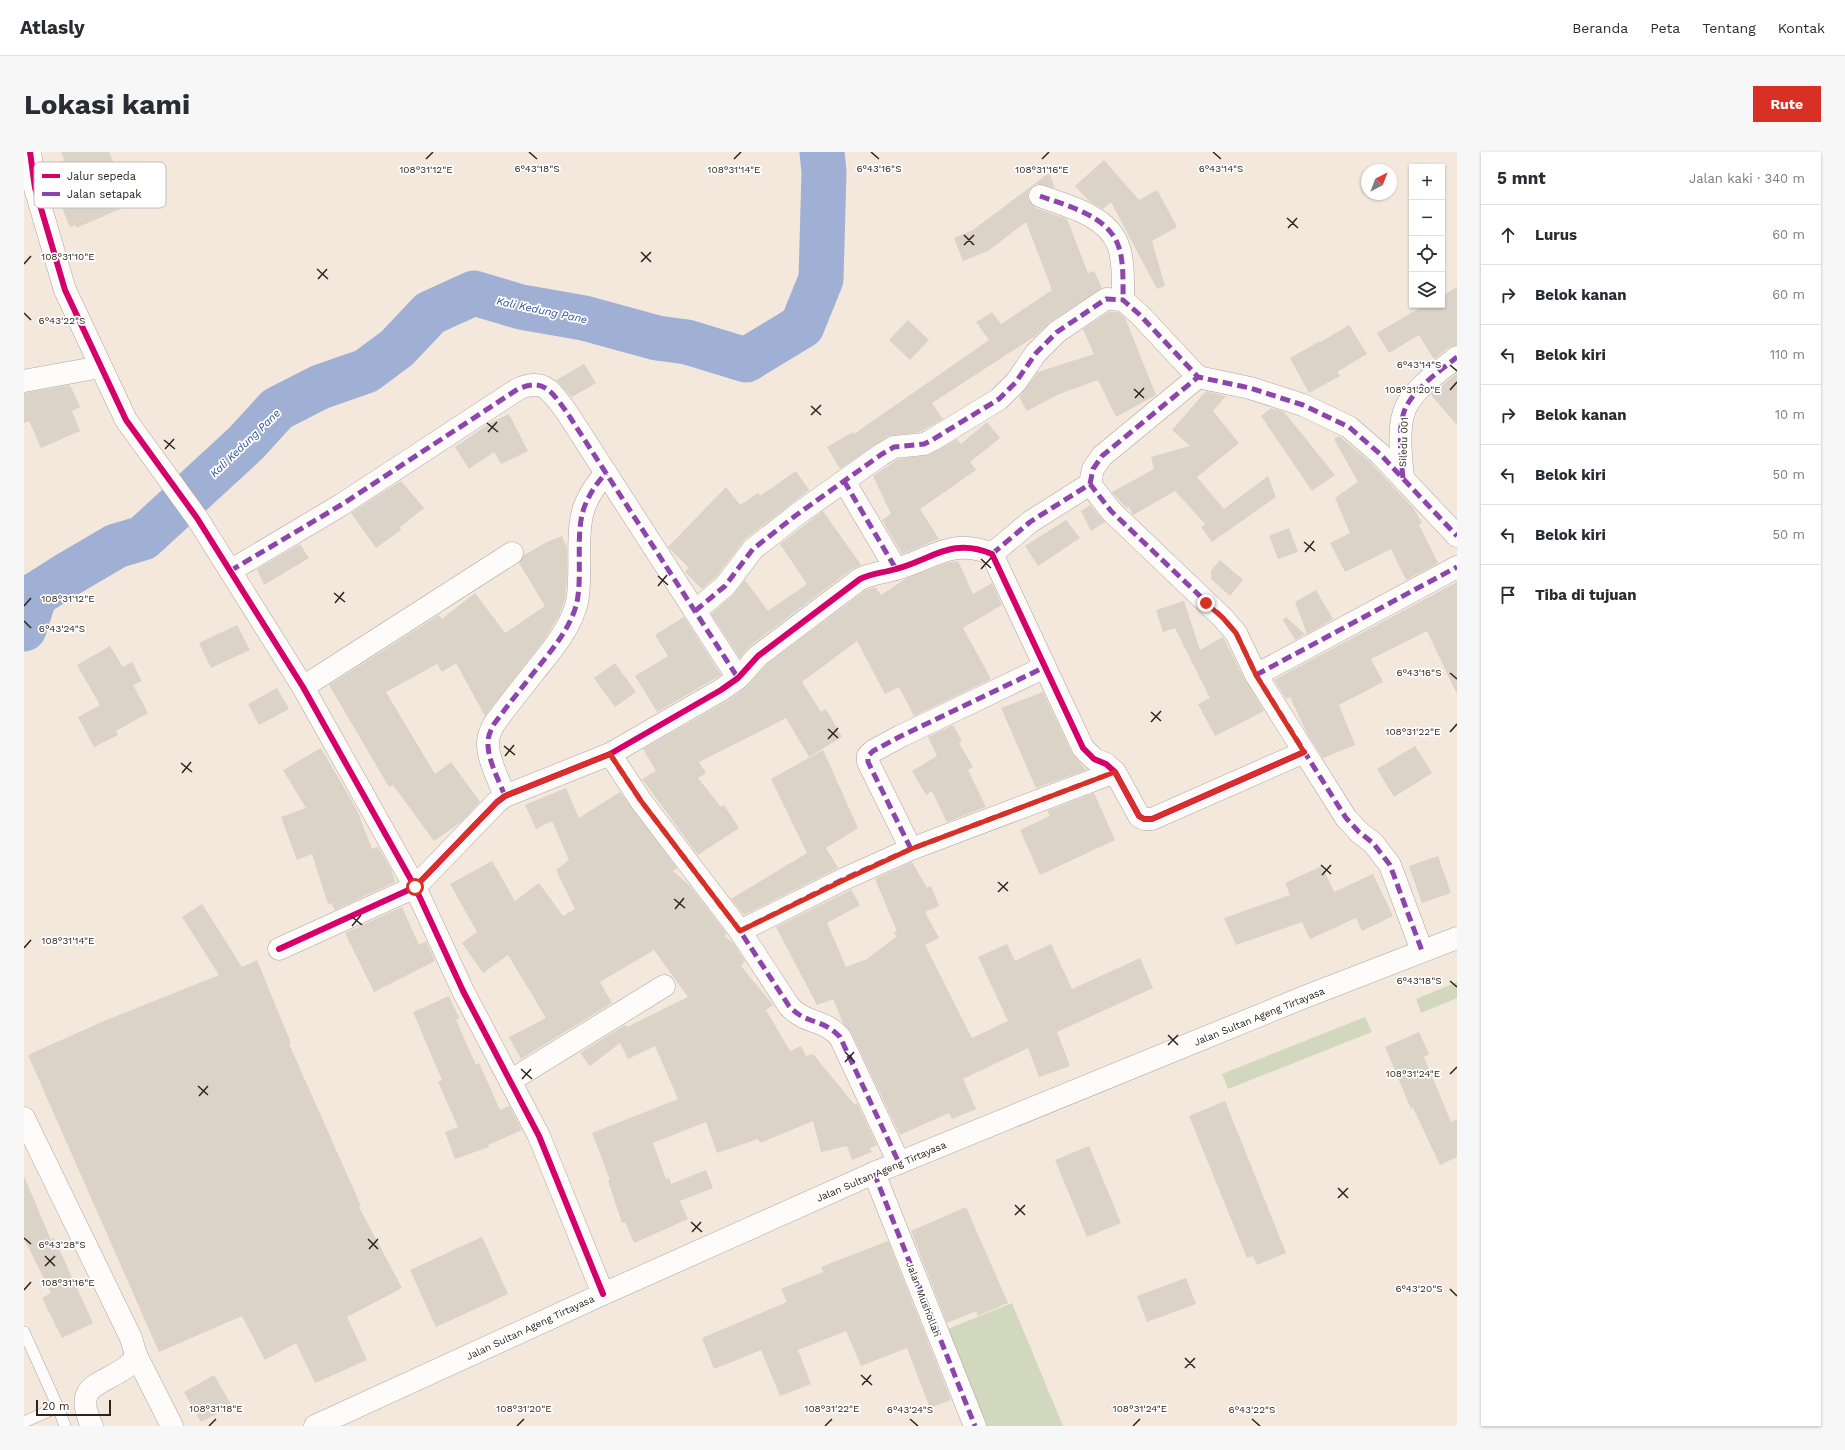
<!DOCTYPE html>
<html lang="id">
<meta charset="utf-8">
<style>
body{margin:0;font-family:"Work Sans",sans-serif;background:#f7f7f7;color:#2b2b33}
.controls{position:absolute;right:12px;top:12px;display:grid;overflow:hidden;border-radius:0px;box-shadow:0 1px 3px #0004}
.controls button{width:36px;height:36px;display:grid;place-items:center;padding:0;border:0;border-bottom:1px solid #e1e1e2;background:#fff;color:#2b2b33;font:20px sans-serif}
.compass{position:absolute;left:1337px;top:12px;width:36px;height:36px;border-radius:50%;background:#fff;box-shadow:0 1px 3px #0004;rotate:42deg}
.scale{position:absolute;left:12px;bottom:10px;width:75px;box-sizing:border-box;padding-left:4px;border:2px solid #2d251d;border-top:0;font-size:11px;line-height:14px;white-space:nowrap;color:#2d251d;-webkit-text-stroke:3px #fff;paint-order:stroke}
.stop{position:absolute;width:12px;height:12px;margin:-9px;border:3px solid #d93025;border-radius:50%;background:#fff}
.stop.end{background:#d93025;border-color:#fff;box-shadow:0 1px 4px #0008}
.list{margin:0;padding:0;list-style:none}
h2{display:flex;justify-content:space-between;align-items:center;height:52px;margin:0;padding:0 16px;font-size:17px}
h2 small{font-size:13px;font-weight:400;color:#7c7c81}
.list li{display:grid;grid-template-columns:26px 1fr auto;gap:12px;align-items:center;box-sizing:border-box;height:60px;padding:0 16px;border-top:1px solid #e1e1e2}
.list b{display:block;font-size:15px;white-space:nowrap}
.list em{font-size:13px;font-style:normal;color:#7c7c81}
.icon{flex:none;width:22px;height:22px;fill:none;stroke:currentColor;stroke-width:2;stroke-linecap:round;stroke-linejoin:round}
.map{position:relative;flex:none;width:1433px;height:1274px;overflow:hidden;border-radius:0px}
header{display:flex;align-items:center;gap:24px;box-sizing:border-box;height:56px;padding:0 20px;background:#fff;border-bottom:1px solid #e1e1e2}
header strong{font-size:19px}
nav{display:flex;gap:22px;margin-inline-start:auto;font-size:14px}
.intro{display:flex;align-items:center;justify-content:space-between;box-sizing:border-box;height:96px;padding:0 24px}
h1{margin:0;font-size:28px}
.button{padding:10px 18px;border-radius:0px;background:#d93025;color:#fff;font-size:14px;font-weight:700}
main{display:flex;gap:24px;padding:0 24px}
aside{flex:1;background:#fff;border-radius:0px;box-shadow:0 1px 3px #0004}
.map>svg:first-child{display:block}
.green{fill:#d1d8bd}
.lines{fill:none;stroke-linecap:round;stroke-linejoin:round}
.river{stroke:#a0afd4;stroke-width:45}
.building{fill:#dbd2c8}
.service-casing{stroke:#aea49c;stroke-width:12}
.minor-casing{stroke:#aea49c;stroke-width:23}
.primary-casing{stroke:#aea49c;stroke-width:23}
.service{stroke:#fdfcfa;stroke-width:11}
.minor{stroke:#fdfcfa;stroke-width:22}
.primary{stroke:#fdfcfa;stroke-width:22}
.quiet{stroke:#8e44ad;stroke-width:5;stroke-dasharray:10 5;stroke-linecap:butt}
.cycleway-casing{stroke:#fff;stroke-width:8}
.cycleway{stroke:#d6006c;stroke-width:6}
.route{stroke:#d93025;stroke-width:5}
.ticks{fill:none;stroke:#2d251d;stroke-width:1.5}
.labels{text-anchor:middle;stroke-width:3.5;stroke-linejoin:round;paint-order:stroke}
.street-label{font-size:10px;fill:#2d251d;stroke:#fff}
.water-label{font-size:11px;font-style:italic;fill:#34529a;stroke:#fff}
.key{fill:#fff;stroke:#c0bebb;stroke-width:1}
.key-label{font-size:11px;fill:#2d251d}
.ticks-label{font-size:10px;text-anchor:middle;fill:#2d251d;stroke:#fff;stroke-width:3.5;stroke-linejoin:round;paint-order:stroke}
</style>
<header>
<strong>Atlasly</strong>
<nav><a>Beranda</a><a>Peta</a><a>Tentang</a><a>Kontak</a></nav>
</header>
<div class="intro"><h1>Lokasi kami</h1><a class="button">Rute</a></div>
<main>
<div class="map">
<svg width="1433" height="1274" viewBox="0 0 1433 1274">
<rect width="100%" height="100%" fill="#f4e8dc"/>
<g class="green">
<path d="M1433,830V846L1397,861L1392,847Z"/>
<path d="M1341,865L1348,880L1204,937L1198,922Z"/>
<path d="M988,1151L1039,1274H958L919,1179Z"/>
</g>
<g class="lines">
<path class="river" d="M0,477L11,443L41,424L92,394L119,386L222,291L253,257L296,235L342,219L373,196L406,161L450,141L497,155L560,166L633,186L663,190L722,208L778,174L797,127L800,20L798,0"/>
</g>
<g class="building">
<path d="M37,0H85L108,52L52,76V73L46,75L31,39L26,41L21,15L41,8Z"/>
<path d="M1080,8L1115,48L1133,38L1153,75L1128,89L1141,134L1133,137L1087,50L1079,57L1065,49L1051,34Z"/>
<path d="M1025,21L1031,36L1013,32L1008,35L1004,40V47L1007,52L1012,56L1043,67L1064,121L1070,119L1078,136L1026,170L1010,185L908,251L919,267L896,280L864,284L816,317L803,295L829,280L830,282L965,188L952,170L968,160L977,172L1028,138L1002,70L964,99L939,109L930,86L949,78Z"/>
<path d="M1433,135V193L1425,195L1410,207L1395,183L1365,201L1353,181L1401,153H1418V144Z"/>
<path d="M1085,160H1094L1101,166L1132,243L1092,265L1074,228L1035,242L1003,259L995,245L1014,220L1070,202L1059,177Z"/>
<path d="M884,168L905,188L886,208L865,188Z"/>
<path d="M1325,173L1343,202L1313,220L1316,224L1285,241L1266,206L1296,189L1297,190Z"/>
<path d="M560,212L572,231L548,245L532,228Z"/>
<path d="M1433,221V273L1407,243Z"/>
<path d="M46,233L56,255L48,259L56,279L17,296L5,269L0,271V241Z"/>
<path d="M1182,239L1202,244L1189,259L1215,291L1173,325L1200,357L1244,324L1252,345L1188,390L1177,375L1181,372L1151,339L1109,363L1105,355L1102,356L1088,340L1130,317L1127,305L1166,294L1148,278Z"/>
<path d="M1247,256L1260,260L1311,323L1288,339L1237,264Z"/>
<path d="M485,262L504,299L477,312L470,300L445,317L431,295L466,271Z"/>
<path d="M963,270L976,286L946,310L952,318L896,357L915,387L878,402L858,368L867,362L849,324L874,307L905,303L933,287L937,292Z"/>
<path d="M1315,284L1347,311L1389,356L1398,370L1395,373L1414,411L1382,428L1367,397L1321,420L1306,391L1326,381L1311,346L1334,330L1310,287Z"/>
<path d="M772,319L785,338L721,387L692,425L678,437L661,420L665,416L644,395L702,335L716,353L734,341L736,344Z"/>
<path d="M377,329L400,356L376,375L377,378L352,396L327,361Z"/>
<path d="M1066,353L1081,370L1067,379L1057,359Z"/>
<path d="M799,359L837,413L828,417L726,494L716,506L687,462L709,443L721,428L744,459L783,432L756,392Z"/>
<path d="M1042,368L1056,386L1014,414L1001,394Z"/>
<path d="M1265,376L1274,400L1254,407L1245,384Z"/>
<path d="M538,384L543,396V425L541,447L535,464L520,488L461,564L432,511L418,520L413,512L362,540L411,622L427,610L456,650L437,670L410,689L369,633L365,635L305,533L415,463L418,467L451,441L481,481L521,454L495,411L500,403L523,390Z"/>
<path d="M276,392L285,406L240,433L233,417Z"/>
<path d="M1196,408L1219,428L1206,444L1187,427V419Z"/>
<path d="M934,409L949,442L968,431L978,453L939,476L967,527L890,564L875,535L861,542L833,489L778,530L797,560L802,557L818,585L785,605L762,566L675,610L682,621L674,626L697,655L700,653L715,676L674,703L618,627L632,619L619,597L703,549L721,536L742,513L842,438L851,435L857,443L881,427L922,411Z"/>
<path d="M1433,430V542L1403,479L1347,507L1359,530L1315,553L1331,593L1299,606L1283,581L1266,545L1262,547L1250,528Z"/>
<path d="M1292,438L1309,467L1283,482L1271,450Z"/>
<path d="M1160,449L1176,498L1199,485L1221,528L1240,559L1191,584L1174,552L1186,546L1151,476L1139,480L1132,458Z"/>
<path d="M660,465L697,523L633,560L611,524L644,504L631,483Z"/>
<path d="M1262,465L1281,482L1271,488L1259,468Z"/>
<path d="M213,473L226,498L187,516L175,491Z"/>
<path d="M86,494L99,515L108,510L118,529L109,533L124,561L92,579L94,583L70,595L54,565L76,553L53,513Z"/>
<path d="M591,511L612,540L591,555L570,526Z"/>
<path d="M253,536L265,557L235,573L224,552Z"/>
<path d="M1019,540L1048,601L1062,618L1012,636L977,556Z"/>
<path d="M929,573L938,589L935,591L949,615L944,618L962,655L923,670L908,639L902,643L888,619L913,604L904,585Z"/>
<path d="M1391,594L1408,621L1370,645L1353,617Z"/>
<path d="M297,596L333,658L348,697L354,695L368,719L371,730L311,758L307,751L304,752L288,702L273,708L257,665L282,656L259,618Z"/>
<path d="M799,598L834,676L802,696L814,716L720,763L707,747L783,701L747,627Z"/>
<path d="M542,636L555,666L596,640L653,716L649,719L666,734L703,782L700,784L709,791L721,809L717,814L749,853L742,858L766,899L777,894L782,904L789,902L831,953L833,951L830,945L853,993L846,996L848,1000L828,1008L823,994L797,1000L789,969L736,991L734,987L693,1001L682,970L629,991L642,1027L645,1026L647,1032L682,1018L689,1036L656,1049L664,1067L610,1091L601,1070L598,1071L584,1029L586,1028L568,981L654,947L631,894L604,907L596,891L566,914L556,901L601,873L603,875L664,845L630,798L576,830L588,851L497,907L485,885L522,866L484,803L459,821L438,791L453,780L426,732L468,709L491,749L515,731L539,764L551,757L532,718L545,708L528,669L512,677L501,653Z"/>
<path d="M1070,641L1091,688L1016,723L996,678L1026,664L1023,659Z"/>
<path d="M1414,704L1427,741L1398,751L1385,714Z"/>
<path d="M888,710L903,736L907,734L915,754L901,760L915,786L901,793L948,886L984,869L954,805L983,792L991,809L1027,792L1048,837L1116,806L1129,836L1033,880L1046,914L1015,925L1004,896L939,927L952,957L928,967L925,961L876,983L827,880L819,871L809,847L793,853L752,775L827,738L836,753L803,771L822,815L843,807L872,785L870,780L873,779L851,727Z"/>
<path d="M1298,714L1310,740L1349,722L1369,764L1338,779L1332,766L1286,787L1278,770L1212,793L1200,766L1266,743L1261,731Z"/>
<path d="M178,752L218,815L233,808L267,891L265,892L337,1054L335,1055L378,1136L323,1165L343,1208L291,1231L272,1191L241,1208L218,1164L135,1200L4,903L80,869L195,823L158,765Z"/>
<path d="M378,755L395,793L402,789L411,809L350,840L321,781Z"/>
<path d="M425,844L435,866L432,868L452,913L455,911L476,958L485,954L498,978L464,993L465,995L431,1007L421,980L434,975L414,930L418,928L389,860Z"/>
<path d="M1395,880L1405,902L1400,905L1427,970L1433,967V1005L1416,1013L1389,956L1387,957L1361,895Z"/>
<path d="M1201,949L1262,1101L1233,1113L1229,1104L1223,1106L1165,964Z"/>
<path d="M1065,994L1097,1071L1063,1085L1031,1008Z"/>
<path d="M0,1024L27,1088L30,1086L69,1171L38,1186L18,1146L27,1141L0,1087Z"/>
<path d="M942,1055L984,1151L954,1164L952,1159L923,1171L887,1079Z"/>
<path d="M458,1085L484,1142L412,1175L386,1118Z"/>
<path d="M864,1089L927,1248L906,1256L883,1196L837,1214L822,1179L774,1198L787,1232L756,1244L737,1198L690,1217L678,1186L763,1150L757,1137L799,1120L797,1115Z"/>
<path d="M1162,1126L1172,1152L1123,1170L1113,1144Z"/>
<path d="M190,1223L208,1254L177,1270L160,1240Z"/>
</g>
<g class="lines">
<g class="service-casing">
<g id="service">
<path d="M0,1180L34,1255L41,1274"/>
<path d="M0,1270L34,1255"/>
</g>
</g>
<g class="minor-casing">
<g id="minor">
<path d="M6,0L11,36L41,138L102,268L173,366L279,535L391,735L439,839L515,984L579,1142"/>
<path d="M1016,44C1043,54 1083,63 1094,93C1100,107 1099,133 1099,148"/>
<path d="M0,229L76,215"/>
<path d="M1379,326C1377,306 1373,273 1382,255C1392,235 1416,219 1433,205"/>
<path d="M820,329L872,417"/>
<path d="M1066,332L1069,317L1078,304L1174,225"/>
<path d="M968,402L1006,370L1066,332L1087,359L1199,466L1212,481L1232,523L1322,666L1335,680L1349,691L1366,713L1398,799"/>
<path d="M206,419L317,353L494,237C520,226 527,239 542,259L714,526"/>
<path d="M671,459L701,434L729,397L771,364L858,302L870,295L900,292L908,288L975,247L992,230L1012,201L1033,180L1082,147L1099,148L1116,163L1174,225L1226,236L1279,253L1325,275L1356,302L1433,384"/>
<path d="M1232,523L1433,415"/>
<path d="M279,535L488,401"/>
<path d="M586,602L617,649L716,779L765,854C782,873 799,866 816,885L875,1011"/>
<path d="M481,644C475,629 463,606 464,590C464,583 467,578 470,572C483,554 497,537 511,519C527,499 547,476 553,450C559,420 550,376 562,351C567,339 574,330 582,321"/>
<path d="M887,697L844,610V604L849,599L877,584L1021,515"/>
<path d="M716,779L820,727L887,697L1091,620"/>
<path d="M255,797L391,735L473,650L481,644L586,602L697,538L714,526L734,504L836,427C848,421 859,421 872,417C909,407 927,385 968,402L1059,596L1070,607L1082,612L1091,620L1115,664L1120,667H1128L1280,600"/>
<path d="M486,929L640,834"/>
<path d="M0,966L107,1186L112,1203C110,1206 108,1211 105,1213C80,1234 47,1230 68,1274"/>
<path d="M850,1021L951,1274"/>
<path d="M112,1203L148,1274"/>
</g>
</g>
<g class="primary-casing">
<path id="primary" d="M291,1274L579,1142L850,1021L1283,844L1433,786"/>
</g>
<use href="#service" class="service"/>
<use href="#minor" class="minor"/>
<use href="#primary" class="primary"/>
<g class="quiet">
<path d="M1016,44C1043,54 1083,63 1094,93C1100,107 1099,133 1099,148"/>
<path d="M1379,326C1377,306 1373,273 1382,255C1392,235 1416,219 1433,205"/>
<path d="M820,329L872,417"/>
<path d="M1066,332L1069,317L1078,304L1174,225"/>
<path d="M968,402L1006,370L1066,332L1087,359L1199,466L1212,481L1232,523L1322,666L1335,680L1349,691L1366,713L1398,799"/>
<path d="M206,419L317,353L494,237C520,226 527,239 542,259L714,526"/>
<path d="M671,459L701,434L729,397L771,364L858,302L870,295L900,292L908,288L975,247L992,230L1012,201L1033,180L1082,147L1099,148L1116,163L1174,225L1226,236L1279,253L1325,275L1356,302L1433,384"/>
<path d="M1232,523L1433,415"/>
<path d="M586,602L617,649L716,779L765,854C782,873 799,866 816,885L875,1011"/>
<path d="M481,644C475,629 463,606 464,590C464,583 467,578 470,572C483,554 497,537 511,519C527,499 547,476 553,450C559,420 550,376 562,351C567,339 574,330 582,321"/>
<path d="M887,697L844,610V604L849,599L877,584L1021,515"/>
<path d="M716,779L820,727L887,697L1091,620"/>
<path d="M850,1021L951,1274"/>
</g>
<g class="cycleway-casing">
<g id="cycleway">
<path d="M6,0L11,36L41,138L102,268L173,366L279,535L391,735L439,839L515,984L579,1142"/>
<path d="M255,797L391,735L473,650L481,644L586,602L697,538L714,526L734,504L836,427C848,421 859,421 872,417C909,407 927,385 968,402L1059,596L1070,607L1082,612L1091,620L1115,664L1120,667H1128L1280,600"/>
</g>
</g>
<use href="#cycleway" class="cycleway"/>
</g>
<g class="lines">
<path class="route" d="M391,735L473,650L481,644L586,602L617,649L716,779L820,728L887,697L1091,620L1115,664L1120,667H1128L1280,600L1232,523L1212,481L1199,466L1182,451"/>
</g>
<path class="ticks" d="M505,0L513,7M847,0L855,7M1189,0L1197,7M402,7L409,0M710,7L717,0M1018,7L1025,0M1263,66L1274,76M1264,76L1273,66M940,83L950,93M940,93L950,83M617,100L627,110M617,110L627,100M0,112L7,104M293,117L304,127M294,127L303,117M0,161L7,168M1426,213L1433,219M1110,237L1120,246M1426,238L1433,230M1111,246L1120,236M787,254L797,263M787,263L797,253M463,271L474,280M464,280L473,270M140,288L151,297M141,297L150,287M1280,390L1291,399M1281,400L1290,389M957,407L967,416M957,417L967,406M634,424L644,433M634,434L643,423M310,441L321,450M311,451L320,440M0,454L7,446M0,469L7,476M1426,521L1433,527M1127,560L1137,569M1127,570L1137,559M804,577L814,586M1426,580L1433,572M804,587L814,576M480,594L491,603M481,604L490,593M157,611L168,620M158,621L167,610M1297,713L1307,722M1298,723L1307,713M974,730L984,739M974,740L984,730M650,747L661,756M651,757L660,746M327,764L338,773M328,774L337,763M0,796L7,788M1426,829L1433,835M1144,883L1154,893M1144,893L1154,883M821,900L831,910M821,910L830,900M497,917L508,927M1426,922L1433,915M498,927L507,917M174,934L184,943M175,944L184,934M1314,1036L1324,1046M1314,1046L1324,1036M991,1053L1001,1063M991,1063L1001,1053M667,1070L678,1080M668,1080L677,1070M0,1086L7,1092M344,1087L354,1097M345,1097L354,1087M21,1104L31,1114M21,1114L31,1104M1426,1137L1433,1144M0,1138L7,1130M1161,1206L1171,1216M1161,1216L1171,1206M837,1223L848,1233M838,1233L847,1223M886,1267L894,1274M1228,1267L1236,1274M185,1274L192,1267M493,1274L500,1267M801,1274L808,1267M1109,1274L1116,1267"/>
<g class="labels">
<g class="street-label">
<text transform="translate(1379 290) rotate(-88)" y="4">Siledu 001</text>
<text transform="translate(1235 864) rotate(-22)" y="4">Jalan Sultan Ageng Tirtayasa</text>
<text transform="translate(857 1019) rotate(-23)" y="4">Jalan Sultan Ageng Tirtayasa</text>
<text transform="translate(900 1147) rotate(69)" y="4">Jalan Mushollah</text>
<text transform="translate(506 1175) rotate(-25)" y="4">Jalan Sultan Ageng Tirtayasa</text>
</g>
<g class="water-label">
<text transform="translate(518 158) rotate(12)" y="4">Kali Kedung Pane</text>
<text transform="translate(221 291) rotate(-44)" y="4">Kali Kedung Pane</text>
</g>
</g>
<rect x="10" y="10" width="132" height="46" rx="6" class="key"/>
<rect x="18" y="22" width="18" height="4" fill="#d6006c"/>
<rect x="18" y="40" width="18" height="4" fill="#8e44ad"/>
<g class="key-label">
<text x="43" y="28">Jalur sepeda</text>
<text x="43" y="46">Jalan setapak</text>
</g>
<g class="ticks-label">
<text x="513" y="20">6°43'18"S</text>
<text x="855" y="20">6°43'16"S</text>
<text x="1197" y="20">6°43'14"S</text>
<text x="402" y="21">108°31'12"E</text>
<text x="710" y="21">108°31'14"E</text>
<text x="1018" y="21">108°31'16"E</text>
<text x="44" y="108">108°31'10"E</text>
<text x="38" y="172">6°43'22"S</text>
<text x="1395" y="216">6°43'14"S</text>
<text x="1389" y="241">108°31'20"E</text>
<text x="44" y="450">108°31'12"E</text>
<text x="38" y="480">6°43'24"S</text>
<text x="1395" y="524">6°43'16"S</text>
<text x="1389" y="583">108°31'22"E</text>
<text x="44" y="792">108°31'14"E</text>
<text x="1395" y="832">6°43'18"S</text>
<text x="1389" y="925">108°31'24"E</text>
<text x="38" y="1096">6°43'28"S</text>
<text x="44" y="1134">108°31'16"E</text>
<text x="1395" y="1140">6°43'20"S</text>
<text x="192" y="1260">108°31'18"E</text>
<text x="500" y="1260">108°31'20"E</text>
<text x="808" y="1260">108°31'22"E</text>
<text x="1116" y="1260">108°31'24"E</text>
<text x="886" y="1261">6°43'24"S</text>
<text x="1228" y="1261">6°43'22"S</text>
</g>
</svg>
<div class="controls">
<button>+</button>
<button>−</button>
<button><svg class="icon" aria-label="locate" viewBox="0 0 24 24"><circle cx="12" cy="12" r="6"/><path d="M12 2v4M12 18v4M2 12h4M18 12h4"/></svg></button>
<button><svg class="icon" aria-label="layers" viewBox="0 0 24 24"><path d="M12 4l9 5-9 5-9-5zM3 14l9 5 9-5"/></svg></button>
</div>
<svg class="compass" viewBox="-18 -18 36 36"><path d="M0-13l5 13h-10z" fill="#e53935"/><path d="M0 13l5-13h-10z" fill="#7c7c81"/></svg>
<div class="scale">20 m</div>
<div class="stop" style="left:391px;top:735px"></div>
<div class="stop end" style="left:1182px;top:451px"></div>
</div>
<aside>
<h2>5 mnt<small>Jalan kaki · 340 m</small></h2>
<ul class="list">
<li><svg class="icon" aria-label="ahead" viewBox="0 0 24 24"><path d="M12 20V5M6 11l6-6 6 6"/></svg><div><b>Lurus</b></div><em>60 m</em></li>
<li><svg class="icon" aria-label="right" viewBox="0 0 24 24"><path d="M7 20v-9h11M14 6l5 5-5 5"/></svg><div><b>Belok kanan</b></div><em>60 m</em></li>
<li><svg class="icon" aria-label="left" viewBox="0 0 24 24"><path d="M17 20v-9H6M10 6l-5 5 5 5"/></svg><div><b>Belok kiri</b></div><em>110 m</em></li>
<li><svg class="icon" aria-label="right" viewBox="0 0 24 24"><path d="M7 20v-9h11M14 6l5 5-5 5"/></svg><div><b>Belok kanan</b></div><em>10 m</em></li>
<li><svg class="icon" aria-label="left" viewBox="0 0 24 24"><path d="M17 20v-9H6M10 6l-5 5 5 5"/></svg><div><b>Belok kiri</b></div><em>50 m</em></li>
<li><svg class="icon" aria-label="left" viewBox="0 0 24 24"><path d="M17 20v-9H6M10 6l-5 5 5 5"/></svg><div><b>Belok kiri</b></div><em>50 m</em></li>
<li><svg class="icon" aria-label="arrive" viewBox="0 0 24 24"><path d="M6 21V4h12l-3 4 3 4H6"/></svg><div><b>Tiba di tujuan</b></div></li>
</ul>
</aside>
</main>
